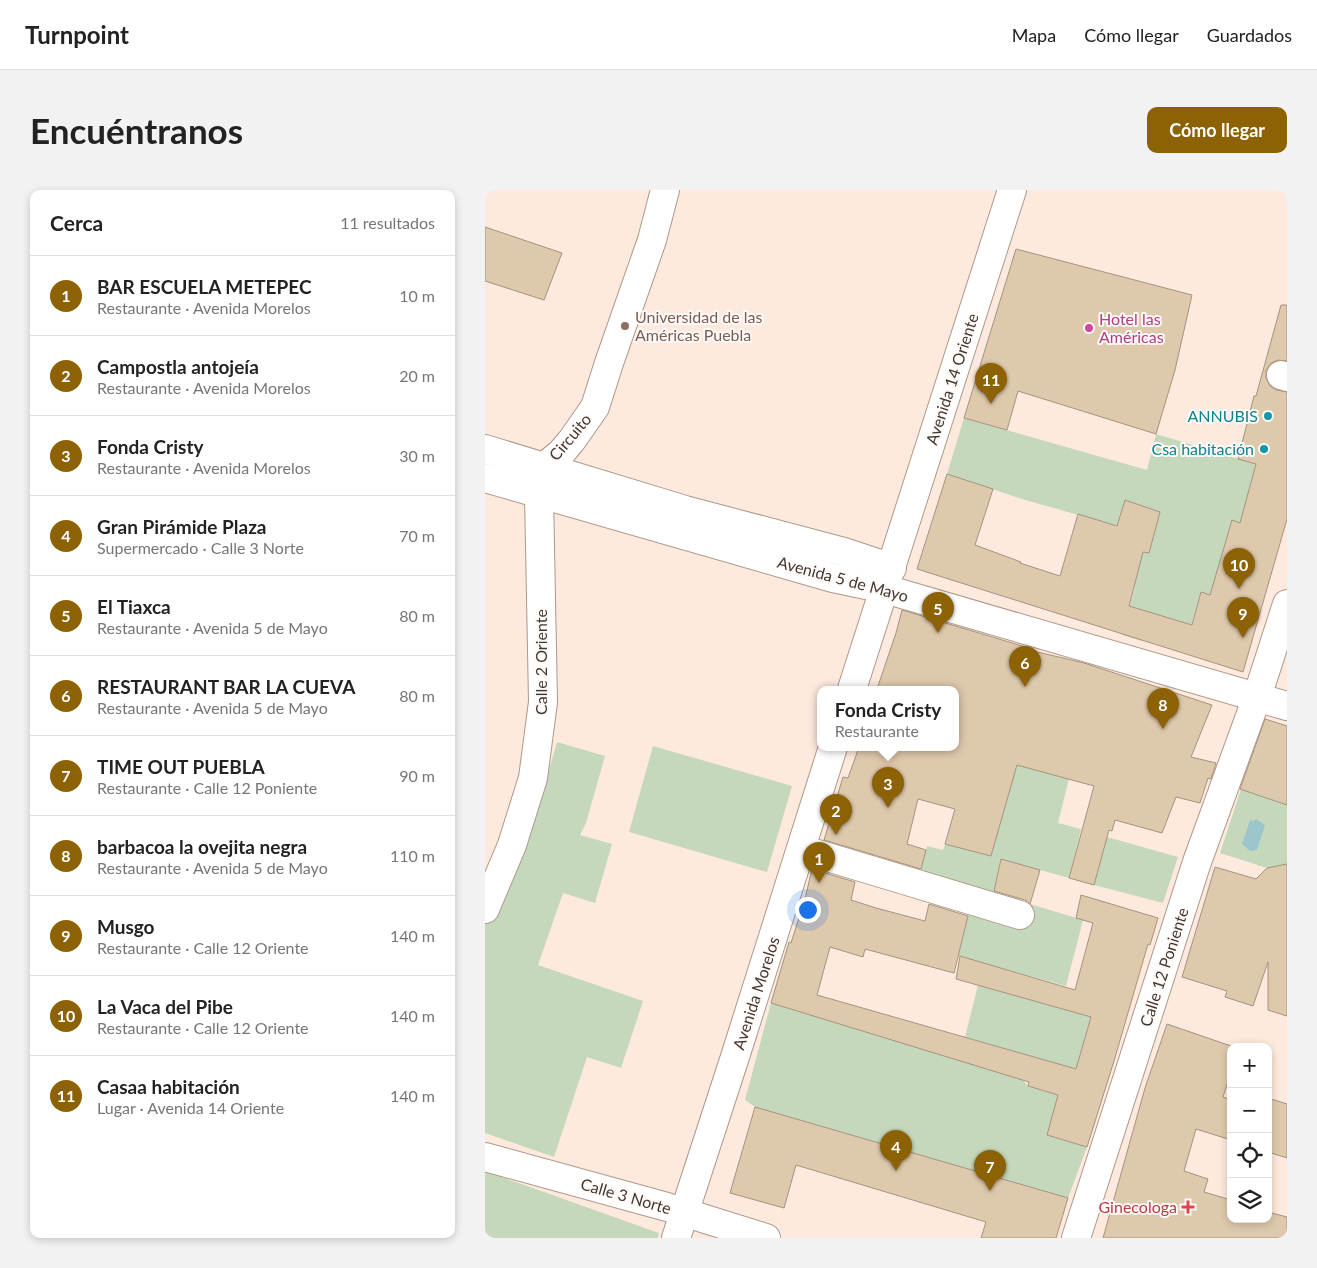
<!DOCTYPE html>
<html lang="es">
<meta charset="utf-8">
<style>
body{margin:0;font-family:Lato,sans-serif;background:#f2f2f2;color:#222}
.controls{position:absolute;right:15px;bottom:15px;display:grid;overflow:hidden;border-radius:10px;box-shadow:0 2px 8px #0003}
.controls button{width:45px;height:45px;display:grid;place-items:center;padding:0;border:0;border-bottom:1px solid #e0e0e0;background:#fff;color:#222;font:25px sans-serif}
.you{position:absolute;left:322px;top:719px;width:18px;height:18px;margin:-12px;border:4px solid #fff;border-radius:50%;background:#1a73e8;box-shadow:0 0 0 8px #1a73e833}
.badge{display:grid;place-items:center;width:32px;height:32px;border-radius:50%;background:#8c6204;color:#fff;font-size:16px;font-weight:700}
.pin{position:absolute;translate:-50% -41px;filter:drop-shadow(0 1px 2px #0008)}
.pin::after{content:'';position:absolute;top:26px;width:18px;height:15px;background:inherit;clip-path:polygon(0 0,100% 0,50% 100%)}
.popup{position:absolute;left:332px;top:496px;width:142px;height:65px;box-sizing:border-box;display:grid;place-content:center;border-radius:10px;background:#fff;filter:drop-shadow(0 1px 4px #0005);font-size:16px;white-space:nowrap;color:#767676}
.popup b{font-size:19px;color:#222}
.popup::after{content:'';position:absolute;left:50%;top:100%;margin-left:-10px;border:10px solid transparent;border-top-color:#fff}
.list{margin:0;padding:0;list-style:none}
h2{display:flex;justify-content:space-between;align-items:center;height:65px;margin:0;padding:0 20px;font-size:21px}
h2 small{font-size:16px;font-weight:400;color:#767676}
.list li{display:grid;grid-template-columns:32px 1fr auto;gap:15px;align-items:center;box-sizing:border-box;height:80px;padding:0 20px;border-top:1px solid #e0e0e0}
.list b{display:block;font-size:19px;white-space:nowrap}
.list p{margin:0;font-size:16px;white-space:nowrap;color:#767676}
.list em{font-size:16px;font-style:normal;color:#767676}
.icon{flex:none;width:28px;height:28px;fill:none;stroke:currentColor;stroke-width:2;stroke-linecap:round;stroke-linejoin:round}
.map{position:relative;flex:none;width:802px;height:1048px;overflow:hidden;border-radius:10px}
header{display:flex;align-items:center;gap:30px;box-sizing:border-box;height:70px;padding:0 25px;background:#fff;border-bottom:1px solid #e0e0e0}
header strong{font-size:24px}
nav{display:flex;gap:28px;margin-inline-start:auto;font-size:18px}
.intro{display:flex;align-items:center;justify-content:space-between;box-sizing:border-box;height:120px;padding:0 30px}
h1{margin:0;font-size:35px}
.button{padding:12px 22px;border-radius:10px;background:#8c6204;color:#fff;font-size:18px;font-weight:700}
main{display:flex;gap:30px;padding:0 30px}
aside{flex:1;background:#fff;border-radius:10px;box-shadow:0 2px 8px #0003}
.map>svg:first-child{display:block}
.green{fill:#c5d8bb}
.water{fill:#9cc6cc}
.building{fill:#dfc9ad;stroke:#a3937f}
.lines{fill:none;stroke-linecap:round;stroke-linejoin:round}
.minor-casing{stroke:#ae9889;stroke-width:30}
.major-casing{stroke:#ae9889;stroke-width:30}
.minor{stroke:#fff;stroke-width:28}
.major{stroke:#fff;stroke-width:28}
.education-dot{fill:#8d6e63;stroke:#fffaf7;stroke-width:2}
.hotel-dot{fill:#d1479c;stroke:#fffaf7;stroke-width:2}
.culture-dot{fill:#0f9aa8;stroke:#fffaf7;stroke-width:2}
.health-dot{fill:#e0444e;stroke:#fffaf7;stroke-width:2}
.labels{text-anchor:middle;stroke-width:4;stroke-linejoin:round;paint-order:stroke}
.education-label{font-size:16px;fill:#785e54;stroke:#fffaf7;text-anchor:start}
.hotel-label{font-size:16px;fill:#b23c85;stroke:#fffaf7;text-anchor:start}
.street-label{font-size:16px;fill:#403730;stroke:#fffaf7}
.culture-label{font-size:16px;fill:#0d838f;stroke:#fffaf7;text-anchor:end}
.health-label{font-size:16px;fill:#be3a42;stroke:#fffaf7;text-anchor:end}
</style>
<header>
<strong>Turnpoint</strong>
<nav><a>Mapa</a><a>Cómo llegar</a><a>Guardados</a></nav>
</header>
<div class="intro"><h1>Encuéntranos</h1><a class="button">Cómo llegar</a></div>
<main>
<aside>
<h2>Cerca<small>11 resultados</small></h2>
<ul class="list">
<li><span class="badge">1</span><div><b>BAR ESCUELA METEPEC</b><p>Restaurante · Avenida Morelos</p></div><em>10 m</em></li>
<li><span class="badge">2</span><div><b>Campostla antojeía</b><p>Restaurante · Avenida Morelos</p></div><em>20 m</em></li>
<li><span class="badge">3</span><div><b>Fonda Cristy</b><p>Restaurante · Avenida Morelos</p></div><em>30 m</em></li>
<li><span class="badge">4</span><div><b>Gran Pirámide Plaza</b><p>Supermercado · Calle 3 Norte</p></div><em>70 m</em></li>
<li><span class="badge">5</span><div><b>El Tiaxca</b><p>Restaurante · Avenida 5 de Mayo</p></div><em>80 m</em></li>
<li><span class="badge">6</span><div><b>RESTAURANT BAR LA CUEVA</b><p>Restaurante · Avenida 5 de Mayo</p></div><em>80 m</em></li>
<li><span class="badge">7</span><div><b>TIME OUT PUEBLA</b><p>Restaurante · Calle 12 Poniente</p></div><em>90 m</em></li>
<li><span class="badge">8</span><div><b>barbacoa la ovejita negra</b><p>Restaurante · Avenida 5 de Mayo</p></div><em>110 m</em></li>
<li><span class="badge">9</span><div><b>Musgo</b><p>Restaurante · Calle 12 Oriente</p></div><em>140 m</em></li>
<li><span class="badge">10</span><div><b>La Vaca del Pibe</b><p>Restaurante · Calle 12 Oriente</p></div><em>140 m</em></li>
<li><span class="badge">11</span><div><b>Casaa habitación</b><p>Lugar · Avenida 14 Oriente</p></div><em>140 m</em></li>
</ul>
</aside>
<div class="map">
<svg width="802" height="1048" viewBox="0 0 802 1048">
<rect width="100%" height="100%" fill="#fde9dd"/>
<g class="green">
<path d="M479,228L662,280L671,244L771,274L755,333L747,331L725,405L716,402L706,436L666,423L657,451L637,445L650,396L639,394L649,359L664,363L675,322L640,311L632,336L537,309L462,284Z"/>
<path d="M72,552L120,566L101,633L95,645L127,654L110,713L78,703L53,775L158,811L136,878L102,867L69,967L0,943V727L53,619Z"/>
<path d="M168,556L307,596L282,682L144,642Z"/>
<path d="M533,568L584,589L573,633L596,639L584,688L516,669L508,704L434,686L442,656L458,660L460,654L506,666Z"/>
<path d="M756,599L802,615V676L782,678L735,663Z"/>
<path d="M622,647L693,667L678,713L609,695Z"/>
<path d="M545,714L598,730L581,796L473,766L485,718L540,733Z"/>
<path d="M493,795L606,827L591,879L480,847Z"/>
<path d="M286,813L537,889L543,896L573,905L563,945L602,957L583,1008L270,917L260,910Z"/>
<path d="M0,981L174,1043L173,1048H0Z"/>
</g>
<path class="water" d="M771,629L780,635L772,660L765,661L757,654L765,630L768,631Z"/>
<g class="building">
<path d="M0,37L77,63L59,110L0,91Z"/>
<path d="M531,59L707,105L690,180L671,244L533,201L522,240L479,228Z"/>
<path d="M796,115H802V171L793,170L786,173L781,180V188L785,196L791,200L802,202V329L758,482L432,379L462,284L508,299L490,355L536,372L535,373L575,386L593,324L632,336L640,310L675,322L664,363L658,362L644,416L707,435L716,402L725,405L747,330L755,333L771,274L753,269L769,206H771Z"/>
<path d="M417,420L544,458V460L599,473L727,515L706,567L731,573L726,589L723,588L715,613L691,607L677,643L630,630L627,641L624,640L609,695L584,688L609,596L532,575L506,666L460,654L470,619L433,609L422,654L441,660L436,679L339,650L358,587L363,588L374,557H470V499H392L411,443Z"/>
<path d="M780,529L802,536V615L755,599Z"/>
<path d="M516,669L555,680L545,714L540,710L509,701Z"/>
<path d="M802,674V826L783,820V772L768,816L740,807L742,801L697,787L730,677L771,689L782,678Z"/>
<path d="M327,679L370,692L366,710L391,718L440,731L444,714L483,726L469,783L380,759L378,767L345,757L332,805L591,879L606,827L471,789L475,766L590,800L608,733L591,728L596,705L673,728L665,755L663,754L629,871L602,957L562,945L573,905L543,896L544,892L286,813L304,752L306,753L320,709Z"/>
<path d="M682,834L746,856V882L738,907L746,910V950L711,939L699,981L723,989L719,1002L746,1010V1029H783V1022L802,1027V1048H618L660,898Z"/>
<path d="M783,908L802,914V968L783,962Z"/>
<path d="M270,917L583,1008L571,1048H496L501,1032L311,975L299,1018L245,1003Z"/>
</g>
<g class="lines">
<g class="minor-casing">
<g id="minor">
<path d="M796,185L802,187"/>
<path d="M316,659L535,725"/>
<path d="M0,719L27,655L48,588L58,512L54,304L60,276L76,263L87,250L110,217L124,173L167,50L180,0"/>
<path d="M0,967L182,1017L281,1048"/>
<path d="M591,1048L712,672L772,507L802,414"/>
</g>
</g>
<g class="major-casing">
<g id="major">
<path d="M0,259L200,320L359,362L407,378"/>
<path d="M0,288L348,388L400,399L802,516"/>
<path d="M367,499L527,0"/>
<path d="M191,1048L249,870L348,557"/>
</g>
</g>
<use href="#minor" class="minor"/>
<use href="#major" class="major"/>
</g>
<circle class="education-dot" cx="140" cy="136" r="5"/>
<circle class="hotel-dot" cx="604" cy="138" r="5"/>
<g class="culture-dot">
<circle cx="783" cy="226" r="5"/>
<circle cx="779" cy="259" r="5"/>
</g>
<path class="health-dot" d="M700.5 1009.5h5v5h5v5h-5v5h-5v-5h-5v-5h5z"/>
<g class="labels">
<g class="education-label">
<text x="150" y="133">Universidad de las<tspan x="150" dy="18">Américas Puebla</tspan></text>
</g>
<g class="hotel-label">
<text x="614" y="135">Hotel las<tspan x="614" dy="18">Américas</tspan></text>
</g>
<g class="street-label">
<text transform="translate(467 189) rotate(-72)" y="6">Avenida 14 Oriente</text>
<text transform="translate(85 247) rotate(-50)" y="6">Circuito</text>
<text transform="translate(358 389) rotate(15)" y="6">Avenida 5 de Mayo</text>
<text transform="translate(56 472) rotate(-90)" y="6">Calle 2 Oriente</text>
<text transform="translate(679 777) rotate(-72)" y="6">Calle 12 Poniente</text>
<text transform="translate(271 803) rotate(-72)" y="6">Avenida Morelos</text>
<text transform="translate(141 1006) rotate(16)" y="6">Calle 3 Norte</text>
</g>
<g class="culture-label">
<text x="773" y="232">ANNUBIS</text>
<text x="769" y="265">Csa habitación</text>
</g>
<g class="health-label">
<text x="692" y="1023">Ginecologa</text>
</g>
</g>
</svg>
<div class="controls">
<button>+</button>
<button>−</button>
<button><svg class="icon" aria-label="locate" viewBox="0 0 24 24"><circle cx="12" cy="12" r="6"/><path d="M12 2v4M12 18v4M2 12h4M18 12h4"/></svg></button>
<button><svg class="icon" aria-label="layers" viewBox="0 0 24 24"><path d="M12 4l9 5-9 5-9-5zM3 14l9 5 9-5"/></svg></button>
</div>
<div class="you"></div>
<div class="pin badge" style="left:334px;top:693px">1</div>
<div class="pin badge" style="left:351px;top:645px">2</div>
<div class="pin badge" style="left:403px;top:618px">3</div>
<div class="popup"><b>Fonda Cristy</b>Restaurante</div>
<div class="pin badge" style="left:411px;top:981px">4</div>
<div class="pin badge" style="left:453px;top:443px">5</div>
<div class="pin badge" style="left:540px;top:497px">6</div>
<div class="pin badge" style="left:505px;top:1001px">7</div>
<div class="pin badge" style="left:678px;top:539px">8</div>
<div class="pin badge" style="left:758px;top:448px">9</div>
<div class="pin badge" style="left:754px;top:399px">10</div>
<div class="pin badge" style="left:506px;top:214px">11</div>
</div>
</main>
